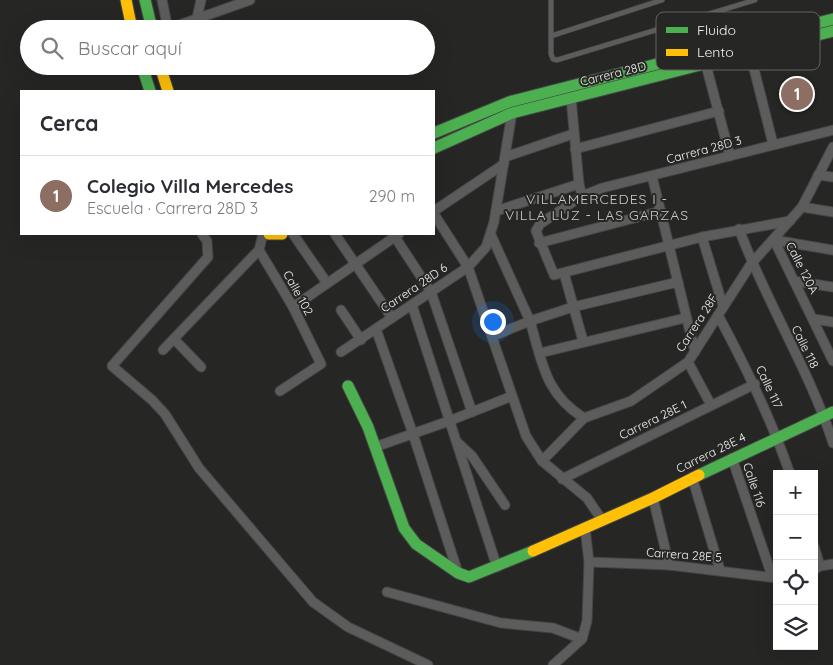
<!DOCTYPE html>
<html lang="es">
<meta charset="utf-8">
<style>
body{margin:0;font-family:Quicksand,sans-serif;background:#f2f2f3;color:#2b2b33}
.controls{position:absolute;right:15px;bottom:15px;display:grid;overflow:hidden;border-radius:0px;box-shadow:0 5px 20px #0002}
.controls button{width:45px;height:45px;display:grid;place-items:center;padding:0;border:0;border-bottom:1px solid #e1e1e2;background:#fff;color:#2b2b33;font:25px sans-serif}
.you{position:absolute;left:492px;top:321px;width:18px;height:18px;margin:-12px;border:4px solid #fff;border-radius:50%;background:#1a73e8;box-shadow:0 0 0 8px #1a73e833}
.badge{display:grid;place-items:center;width:32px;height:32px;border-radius:50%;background:#0f766e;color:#fff;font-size:16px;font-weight:700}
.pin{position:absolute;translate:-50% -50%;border:2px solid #fff;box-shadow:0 1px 5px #0006}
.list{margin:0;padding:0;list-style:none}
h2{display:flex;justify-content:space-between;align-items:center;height:65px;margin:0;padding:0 20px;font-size:21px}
h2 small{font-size:16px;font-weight:400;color:#7c7c81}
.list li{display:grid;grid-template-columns:32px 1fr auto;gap:15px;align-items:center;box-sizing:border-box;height:80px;padding:0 20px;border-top:1px solid #e1e1e2}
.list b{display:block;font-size:19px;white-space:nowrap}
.list p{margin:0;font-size:16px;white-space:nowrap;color:#7c7c81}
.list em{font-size:16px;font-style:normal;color:#7c7c81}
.icon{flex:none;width:28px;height:28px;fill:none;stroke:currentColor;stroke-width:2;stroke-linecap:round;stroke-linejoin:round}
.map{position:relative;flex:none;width:833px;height:665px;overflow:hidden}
.search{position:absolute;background:#fff;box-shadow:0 5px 20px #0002;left:20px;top:20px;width:415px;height:55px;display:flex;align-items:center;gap:12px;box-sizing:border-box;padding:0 18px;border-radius:28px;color:#7c7c81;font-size:19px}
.panel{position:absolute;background:#fff;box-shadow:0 5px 20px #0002;left:20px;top:90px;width:415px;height:145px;border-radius:0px}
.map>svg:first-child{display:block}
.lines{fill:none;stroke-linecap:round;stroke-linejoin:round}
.lane-casing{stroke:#444544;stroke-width:6}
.street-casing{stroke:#444544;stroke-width:11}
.fast-casing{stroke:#444544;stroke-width:13}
.slow-casing{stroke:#444544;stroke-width:13}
.lane{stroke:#5c5c5c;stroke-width:4.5}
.street{stroke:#5c5c5c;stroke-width:9}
.fast{stroke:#4caf50;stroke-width:11}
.slow{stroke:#ffc107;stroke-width:11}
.labels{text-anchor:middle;stroke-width:4;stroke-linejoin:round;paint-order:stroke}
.street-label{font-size:12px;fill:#f2f3f1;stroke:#262724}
.neighbourhood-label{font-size:14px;letter-spacing:1px;fill:#c7c9c6;stroke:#262724}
.key{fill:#262724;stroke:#636462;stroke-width:1}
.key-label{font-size:14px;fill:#f2f3f1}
</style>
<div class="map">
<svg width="833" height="665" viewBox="0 0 833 665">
<rect width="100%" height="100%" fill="#262625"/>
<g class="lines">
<g class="lane-casing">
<g id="lane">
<path d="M551,0V54L553,59L557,60L755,0"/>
<path d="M551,36L662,0"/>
</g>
</g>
<g class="street-casing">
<g id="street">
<path d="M162,0L168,29L250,0"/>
<path d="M197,18L201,0"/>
<path d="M750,53L773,144"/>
<path d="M706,65L730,156"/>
<path d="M571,98L579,184L582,196"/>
<path d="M575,149L719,111"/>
<path d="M505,157L573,134"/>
<path d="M818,175L833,177"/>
<path d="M652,176L695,352"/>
<path d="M802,207L833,212"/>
<path d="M434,211L504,164"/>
<path d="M496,211L579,184"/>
<path d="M434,214L468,267L526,436L542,461L587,498L602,520"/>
<path d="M790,221L702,237L554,275L536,231L540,224L582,196L602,188L833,130"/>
<path d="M739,229C766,302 809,369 833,443"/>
<path d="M202,234L207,241L208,257L112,366L152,400L165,414L199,468L313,602L348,627L428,665"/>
<path d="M263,234L259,250L293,307L321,364L280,391"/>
<path d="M293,234L327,283"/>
<path d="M335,234L392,318"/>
<path d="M393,234L431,292L472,412"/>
<path d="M491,235L530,321L493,336"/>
<path d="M702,237L723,306"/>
<path d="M774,240L833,361"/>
<path d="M774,240L833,250"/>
<path d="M539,243L661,211"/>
<path d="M564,273L583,341"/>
<path d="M794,281L833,287"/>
<path d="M412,305L497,567"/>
<path d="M293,307L399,234"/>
<path d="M341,310L361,340"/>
<path d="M718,315C746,367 771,418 790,474"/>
<path d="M814,319L833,322"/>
<path d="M376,329L413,434L458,573"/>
<path d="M174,339L201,367"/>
<path d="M163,350L259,250"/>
<path d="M341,352L468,267L486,247L494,222L512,113"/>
<path d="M540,353L685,318"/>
<path d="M688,362L711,405"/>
<path d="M584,418C545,394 542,362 530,321L573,307L678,282"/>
<path d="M457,442L472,456L505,505"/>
<path d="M375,447L449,421L512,396"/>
<path d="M732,458L772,576"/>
<path d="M542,461L584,418L631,401L688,362L751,264L802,207L833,147"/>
<path d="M692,477L720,570"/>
<path d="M562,479L755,384"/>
<path d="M653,498L669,565"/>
<path d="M814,546L820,566"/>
<path d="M589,562L669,565L777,578"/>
<path d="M814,570L820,566L833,564"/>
<path d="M387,592L501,623L553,628L582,639L587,621L589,562L585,528"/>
<path d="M553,665L582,639"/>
</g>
</g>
<g class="fast-casing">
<g id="fast">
<path d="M145,0L152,29"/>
<path d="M142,66L150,91"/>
<path d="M434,133L509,102L833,19"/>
<path d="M434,148L512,113L833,31"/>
<path d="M348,386L368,427L404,528L416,544L458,573L469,577L533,551"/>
<path d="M699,475L833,412"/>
</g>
</g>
<g class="slow-casing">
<g id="slow">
<path d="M126,0L132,29"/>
<path d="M160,66L168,91"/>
<path d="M269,234H282"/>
<path d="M533,551L653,498L699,475"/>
</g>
</g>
<use href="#lane" class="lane"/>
<use href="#street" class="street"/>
<use href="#fast" class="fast"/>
<use href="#slow" class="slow"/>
</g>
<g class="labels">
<g class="street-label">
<text transform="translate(613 74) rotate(-14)" y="4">Carrera 28D</text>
<text transform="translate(704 150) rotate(-15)" y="4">Carrera 28D 3</text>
<text transform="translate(802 268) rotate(63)" y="4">Calle 120A</text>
<text transform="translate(414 288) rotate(-34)" y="4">Carrera 28D 6</text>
<text transform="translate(298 293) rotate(61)" y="4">Calle 102</text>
<text transform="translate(697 323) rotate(-57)" y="4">Carrera 28F</text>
<text transform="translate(805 347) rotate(64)" y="4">Calle 118</text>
<text transform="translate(769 387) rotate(65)" y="4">Calle 117</text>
<text transform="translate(653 420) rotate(-26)" y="4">Carrera 28E 1</text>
<text transform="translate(711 453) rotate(-26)" y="4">Carrera 28E 4</text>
<text transform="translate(754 485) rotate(71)" y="4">Calle 116</text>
<text transform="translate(684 555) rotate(4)" y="4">Carrera 28E 5</text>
</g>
<g class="neighbourhood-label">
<text x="597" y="204">VILLAMERCEDES I -<tspan x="597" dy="16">VILLA LUZ - LAS GARZAS</tspan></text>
</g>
</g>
<rect x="656" y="12" width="164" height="58" rx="8" class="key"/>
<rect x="666" y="27" width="22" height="6" fill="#4caf50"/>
<rect x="666" y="49" width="22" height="7" fill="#ffc107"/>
<g class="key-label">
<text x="697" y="35">Fluido</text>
<text x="697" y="57">Lento</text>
</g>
</svg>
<div class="controls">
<button>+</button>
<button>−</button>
<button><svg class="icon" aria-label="locate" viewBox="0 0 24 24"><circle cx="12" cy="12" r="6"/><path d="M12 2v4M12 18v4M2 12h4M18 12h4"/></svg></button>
<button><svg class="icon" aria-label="layers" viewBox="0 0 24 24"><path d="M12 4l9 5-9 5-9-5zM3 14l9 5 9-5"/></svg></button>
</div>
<div class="you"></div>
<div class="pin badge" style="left:797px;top:94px;background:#8d6e63">1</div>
<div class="search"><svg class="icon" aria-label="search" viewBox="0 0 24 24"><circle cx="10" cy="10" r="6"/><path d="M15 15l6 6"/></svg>Buscar aquí</div>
<section class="panel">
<h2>Cerca<small></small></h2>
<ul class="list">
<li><span class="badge" style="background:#8d6e63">1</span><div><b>Colegio Villa Mercedes</b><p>Escuela · Carrera 28D 3</p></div><em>290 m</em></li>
</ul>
</section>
</div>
